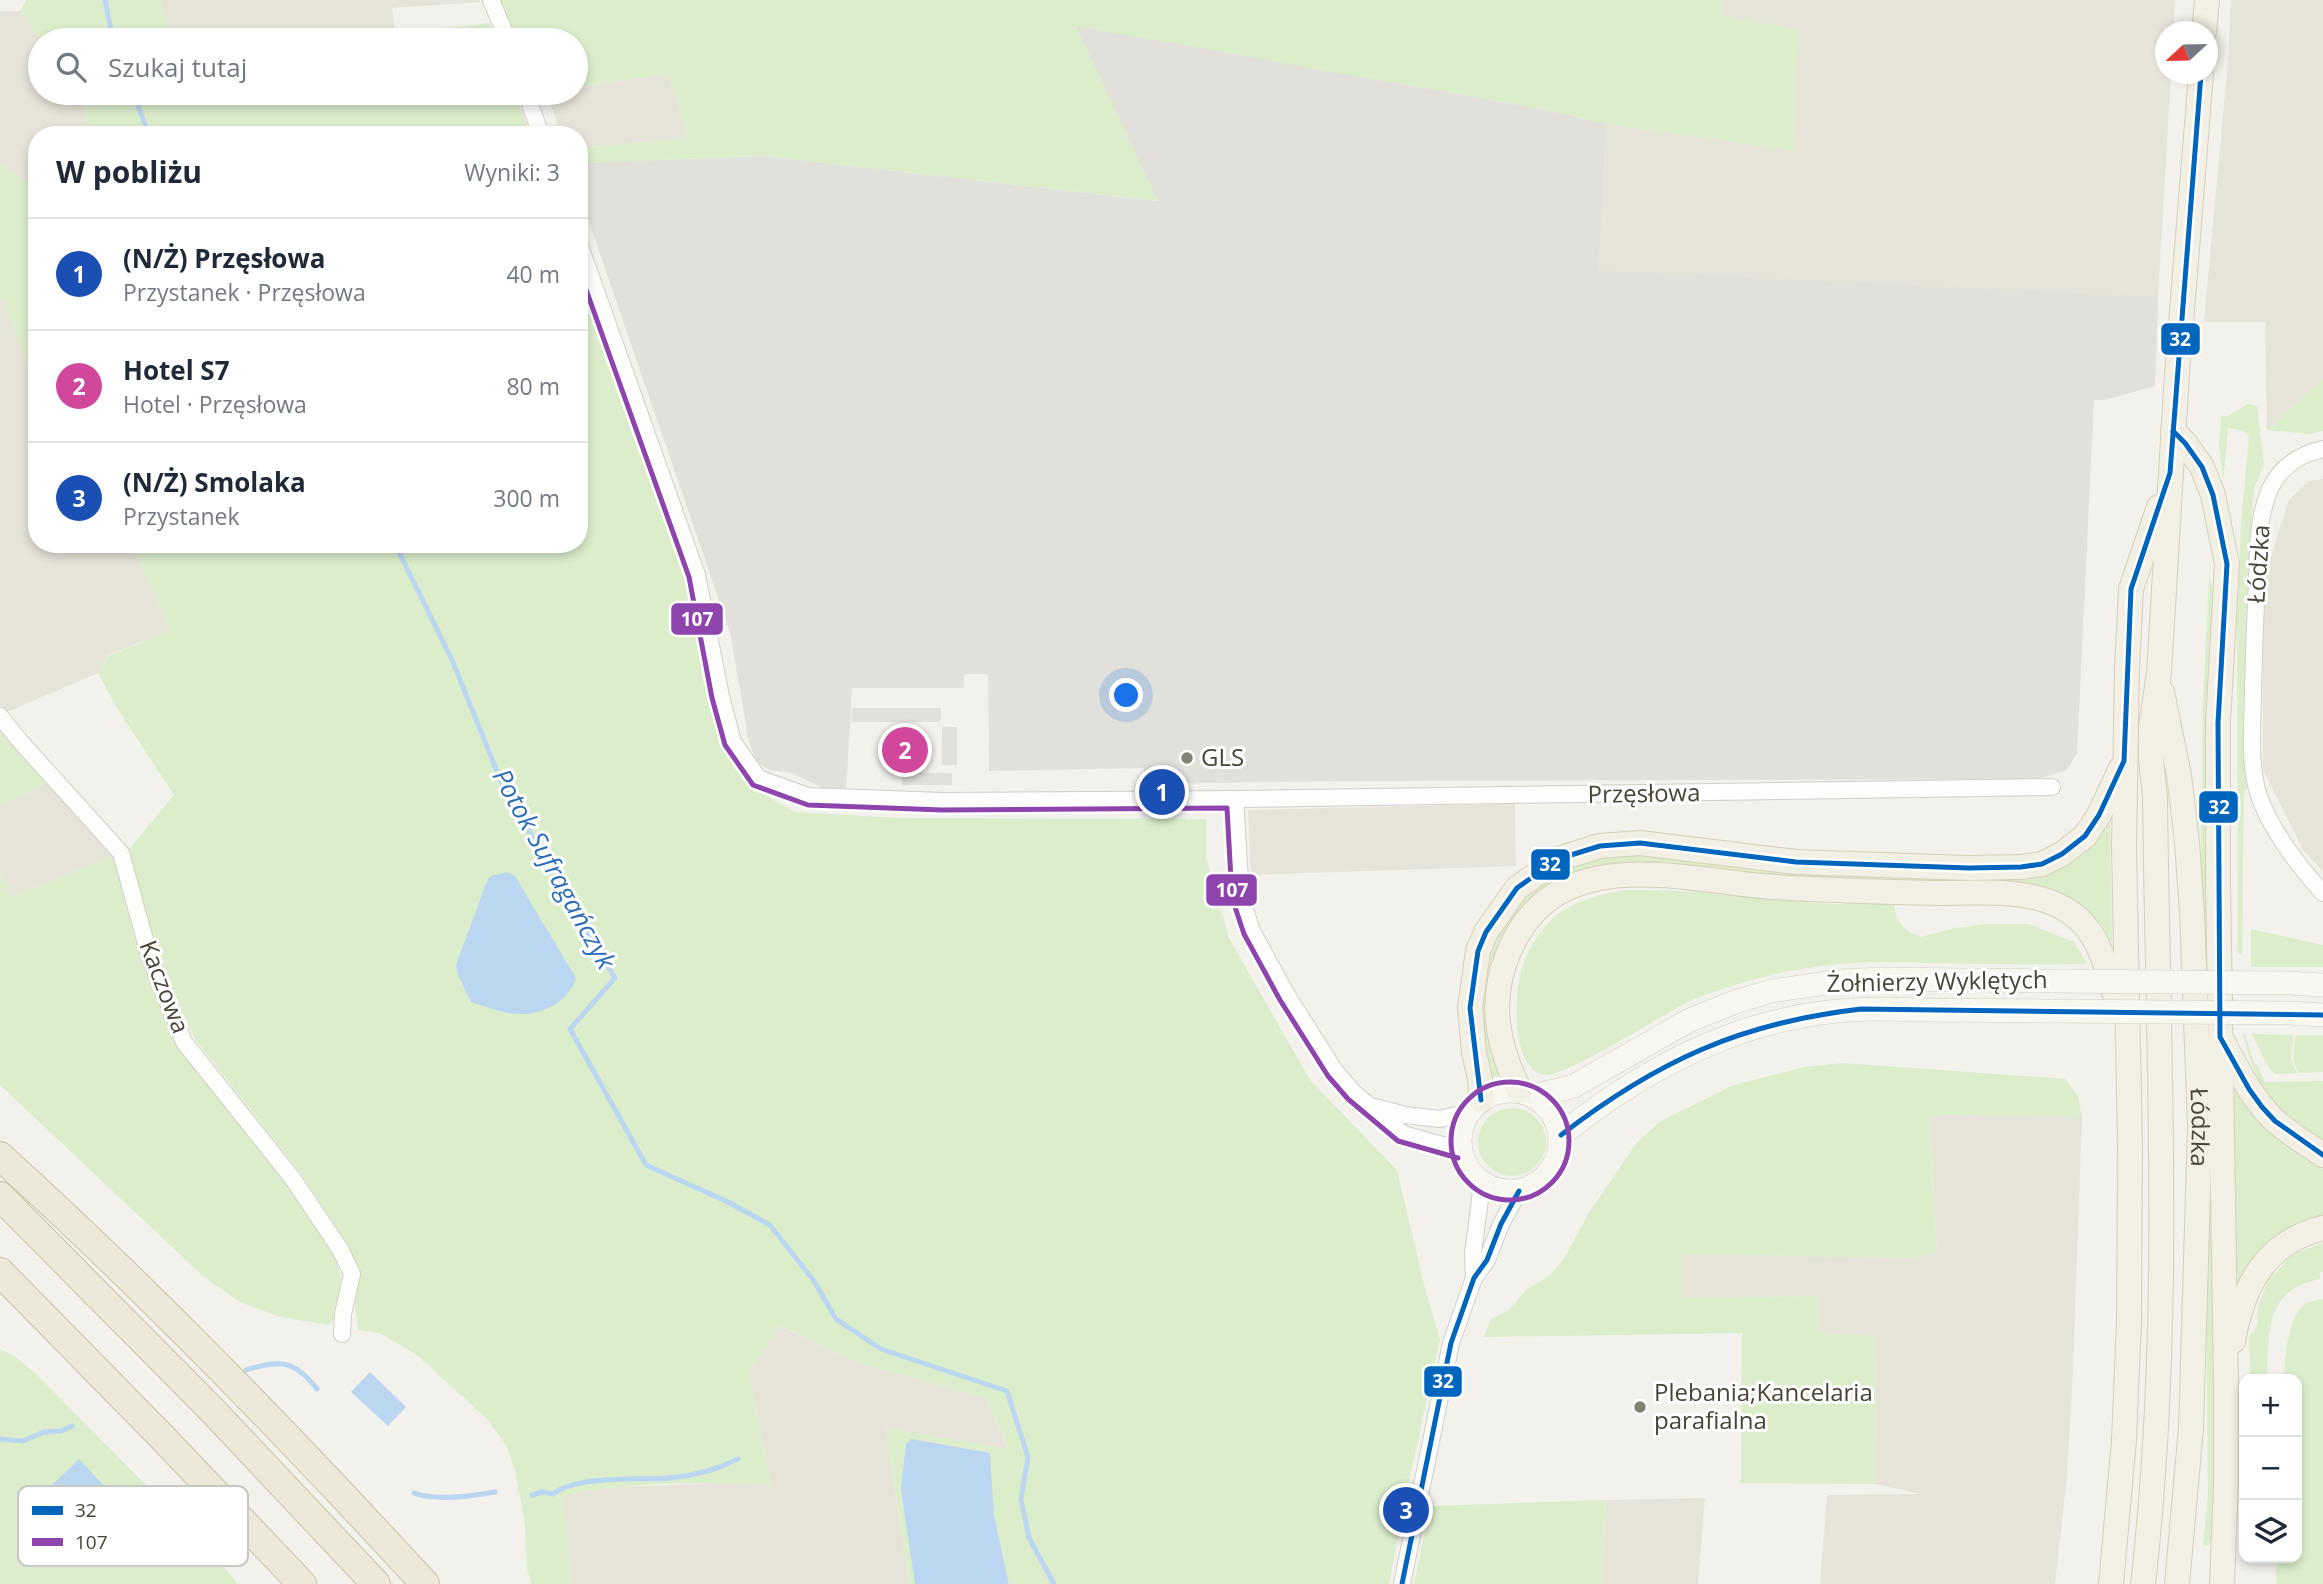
<!DOCTYPE html>
<html lang="pl">
<meta charset="utf-8">
<style>
body{margin:0;font-family:"Open Sans",sans-serif;background:#f2f2f3;color:#1f2937}
.controls{position:absolute;right:21px;bottom:21px;display:grid;overflow:hidden;border-radius:14px;box-shadow:0 4px 10px #0003}
.controls button{width:63px;height:63px;display:grid;place-items:center;padding:0;border:0;border-bottom:2px solid #e0e1e3;background:#fff;color:#1f2937;font:35px sans-serif}
.compass{position:absolute;left:2155px;top:21px;width:63px;height:63px;border-radius:50%;background:#fff;box-shadow:0 4px 10px #0003;rotate:248deg}
.you{position:absolute;left:1127px;top:696px;width:24px;height:24px;margin:-18px;border:5px solid #fff;border-radius:50%;background:#1a73e8;box-shadow:0 0 0 10px #1a73e833}
.badge{display:grid;place-items:center;width:46px;height:46px;border-radius:50%;background:#db2777;color:#fff;font-size:23px;font-weight:700}
.pin{position:absolute;translate:-50% -50%;border:4px solid #fff;box-shadow:0 2px 7px #0006}
.list{margin:0;padding:0;list-style:none}
h2{display:flex;justify-content:space-between;align-items:center;height:91px;margin:0;padding:0 28px;font-size:30px}
h2 small{font-size:23px;font-weight:400;color:#747a83}
.list li{display:grid;grid-template-columns:46px 1fr auto;gap:21px;align-items:center;box-sizing:border-box;height:112px;padding:0 28px;border-top:2px solid #e0e1e3}
.list b{display:block;font-size:26px;white-space:nowrap}
.list p{margin:0;font-size:23px;white-space:nowrap;color:#747a83}
.list em{font-size:23px;font-style:normal;color:#747a83}
.icon{flex:none;width:38px;height:38px;fill:none;stroke:currentColor;stroke-width:2;stroke-linecap:round;stroke-linejoin:round}
.map{position:relative;flex:none;width:2323px;height:1584px;overflow:hidden}
.search{position:absolute;background:#fff;box-shadow:0 4px 10px #0003;left:28px;top:28px;width:560px;height:77px;display:flex;align-items:center;gap:18px;box-sizing:border-box;padding:0 24px;border-radius:38px;color:#747a83;font-size:26px}
.panel{position:absolute;background:#fff;box-shadow:0 4px 10px #0003;left:28px;top:126px;width:560px;height:427px;border-radius:28px}
.map>svg:first-child{display:block}
.residential{fill:#e6e3d9}
.industrial{fill:#e2e0da}
.green{fill:#dcedcc}
.parking{fill:#e1e0dc}
.water{fill:#bbd6f1}
.lines{fill:none;stroke-linecap:round;stroke-linejoin:round}
.stream{stroke:#bbd6f1;stroke-width:5}
.street-casing{stroke:#d0cfc9;stroke-width:18}
.secondary-casing{stroke:#d2d0c3;stroke-width:24}
.primary-casing{stroke:#d5cfb9;stroke-width:26}
.highway-casing{stroke:#cac2a7;stroke-width:30}
.street{stroke:#fdfdfc;stroke-width:16}
.secondary{stroke:#f7f6ef;stroke-width:23}
.primary{stroke:#f2efe4;stroke-width:24}
.highway{stroke:#ede8d9;stroke-width:28}
.secondary-bridge-casing{stroke:#d2d0c3;stroke-width:24;stroke-linecap:butt}
.secondary-bridge{stroke:#f7f6ef;stroke-width:23}
.bus-1-casing{stroke:#fff;stroke-width:10}
.bus-2-casing{stroke:#fff;stroke-width:10}
.bus-1{stroke:#0065bd;stroke-width:5}
.bus-2{stroke:#8e44ad;stroke-width:5}
.poi-dot{fill:#848176;stroke:#fff;stroke-width:2.5}
.labels{text-anchor:middle;stroke-width:6;stroke-linejoin:round;paint-order:stroke}
.street-label{font-size:24px;fill:#494437;stroke:#fff}
.poi-label{font-size:24px;fill:#494437;stroke:#fff;text-anchor:start}
.water-label{font-size:26px;font-style:italic;fill:#2c6db9;stroke:#fff}
.key{fill:#fff;stroke:#c8c7c3;stroke-width:2}
.key-label{font-size:19px;fill:#494437}
.line-badge{stroke:#fff;stroke-width:2.5}
.badge-label{font-size:19px;text-anchor:middle;font-weight:bold;fill:#fff}
</style>
<div class="map">
<svg width="2323" height="1584" viewBox="0 0 2323 1584">
<rect width="100%" height="100%" fill="#f2f1ec"/>
<g class="residential">
<path d="M160,0H480L481,2L392,8L395,34L276,39L171,37Z"/>
<path d="M1724,0H2175L2173,31L2166,32V74H2171L2158,297L2155,386L2104,400L1841,401L1599,270L1606,124L1794,150L1721,16Z"/>
<path d="M2231,0H2323V379L2267,430L2265,322H2204L2228,61Z"/>
<path d="M0,11H21L40,40V93H75L85,108L86,135H37V189L0,164Z"/>
<path d="M668,74L689,138L579,148V135H561L547,93H576V87Z"/>
<path d="M0,297L4,300L37,391V544H131L171,630L108,655L98,673L5,713L0,705Z"/>
<path d="M2323,479V871L2303,850L2263,769V581L2289,500L2309,481Z"/>
<path d="M50,782L116,855L12,897L0,874V806Z"/>
<path d="M1515,804L1516,866L1251,875L1248,810Z"/>
<path d="M1930,1115L2082,1117L2073,1368L2067,1475L2055,1584H1820L1827,1495L1922,1494L1875,1484L1876,1336L1820,1334L1818,1296L1681,1298L1682,1254L1915,1258L1937,1253Z"/>
<path d="M778,1325L858,1363L985,1397L1009,1450L886,1428L909,1584H572L562,1496L600,1488L716,1483L771,1485L749,1373Z"/>
<path d="M1705,1498L1698,1584H1602L1606,1500Z"/>
</g>
<path class="industrial" d="M1075,25L1552,111L1606,124L1599,270L2158,297L2155,386L2104,400H2094L2077,753L2067,770L2037,779L1344,781L1144,784V768L989,771L988,674H853L846,788H823L792,773L770,770L756,762L749,742L730,632L579,193V163L763,156L1157,201Z"/>
<g class="green">
<path d="M26,0H160L172,37L276,39L395,34L490,23L496,40H40L21,11Z"/>
<path d="M500,0H1724L1722,16L1798,29L1794,151L1607,124L1552,111L1076,26L1158,201L763,156L579,163V148L689,138L668,74L576,87V40H517Z"/>
<path d="M75,93H515L530,135H86L85,108Z"/>
<path d="M0,164L37,189V391L4,301L0,297Z"/>
<path d="M579,270L688,578L711,696L724,740L739,770L752,787L794,812L898,818L1206,819V858L1229,938L1310,1080L1397,1170L1424,1284L1440,1340L1406,1494L1389,1584H909L886,1428L1009,1449L985,1397L858,1363L779,1325L749,1373L771,1485C702,1482 630,1481 563,1496L572,1584H531L527,1568L525,1524L515,1471L507,1447L488,1420L418,1356L380,1333L358,1330L355,1304L359,1273L347,1245L301,1174L195,1039L158,956L126,853L174,795L117,708L98,673L108,656L171,630L131,544H579Z"/>
<path d="M2323,379V431L2310,434L2267,430Z"/>
<path d="M2248,404L2257,406L2264,464L2254,489L2250,538L2243,717L2247,789L2244,792L2242,955L2238,953L2237,623L2241,523L2249,437L2244,431L2228,428L2223,482L2219,446L2221,416H2228Z"/>
<path d="M2209,577L2217,598L2218,1460L2213,1533L2209,1545L2203,1546L2208,1492L2201,830L2203,700Z"/>
<path d="M0,720L50,782L0,806Z"/>
<path d="M2110,815L2112,940L2110,942L2076,905L1649,863L1600,866L1575,873L1517,916L1500,1075L1489,1078C1487,1058 1482,1039 1481,1019C1475,944 1525,872 1600,857C1612,855 1626,855 1638,855L2013,877Z"/>
<path d="M116,855L178,1045L288,1183L334,1253L341,1278L335,1318L329,1325L280,1317L240,1302L205,1278L0,1085V874L12,897Z"/>
<path d="M1629,890L1684,891L1832,904L1894,903C1896,922 1903,931 1921,937L1955,928L1989,924H2029L2074,942L2087,964C2036,965 1985,964 1933,963C1902,962 1870,961 1838,964C1790,969 1744,980 1699,997C1669,1009 1565,1079 1544,1075C1508,1067 1514,984 1525,959C1531,945 1543,926 1556,916C1577,899 1602,894 1629,890Z"/>
<path d="M2251,929L2323,945V967H2251Z"/>
<path d="M2243,1034H2245L2254,1063L2257,1065L2265,1082L2323,1081V1140C2275,1110 2256,1090 2243,1034Z"/>
<path d="M2252,1034L2293,1035L2291,1060L2297,1073L2275,1074L2267,1065Z"/>
<path d="M2296,1035H2323V1072L2299,1073C2291,1061 2294,1048 2296,1035Z"/>
<path d="M1843,1063L2065,1079L2078,1096L2082,1117L1930,1115L1937,1253L1915,1258L1682,1254V1298L1819,1296L1820,1334L1876,1335L1875,1484L1741,1483L1742,1333L1484,1337L1491,1319L1509,1310L1525,1291L1550,1275L1563,1260L1589,1213L1637,1142L1661,1121L1734,1085L1805,1067Z"/>
<path d="M2232,1084L2287,1145L2323,1169V1219L2255,1256L2237,1283Z"/>
<circle cx="1512" cy="1142" r="34"/>
<path d="M2323,1243V1272H2320V1279C2264,1290 2269,1333 2267,1379H2251L2249,1337L2257,1326L2258,1307L2268,1280L2293,1254Z"/>
<path d="M2323,1299V1584H2276L2277,1558H2297V1379H2284C2284,1363 2288,1325 2298,1311C2304,1303 2313,1300 2323,1299Z"/>
<path d="M0,1349L14,1356L34,1372L209,1549L238,1584H0Z"/>
<path d="M1606,1500L1602,1584H1414L1430,1506Z"/>
</g>
<g class="parking">
<rect x="852" y="674" width="112" height="14"/>
<path d="M852,708H941V720L938,722H851Z"/>
<rect x="942" y="727" width="15" height="38"/>
<path d="M902,772L952,773V785H902Z"/>
</g>
<g class="water">
<path d="M507,872L515,876L576,978C568,1005 536,1018 509,1013C496,1011 484,1006 471,1002L458,975L456,965L487,881L491,876Z"/>
<path d="M370,1372L406,1407L388,1426L351,1392Z"/>
<path d="M911,1439L990,1453L994,1516L1009,1584H915L901,1489L906,1444Z"/>
<path d="M79,1459L120,1503L90,1531L51,1486Z"/>
</g>
<g class="lines">
<g class="stream">
<path d="M105,0L113,40"/>
<path d="M133,93L149,135"/>
<path d="M395,544L452,660L505,791L615,978L570,1029L646,1165L728,1202L770,1225L814,1281L836,1319L881,1349L1007,1391L1028,1457L1021,1499L1029,1538L1054,1584"/>
<path d="M246,1370C279,1360 294,1359 317,1389"/>
<path d="M0,1439L23,1441L44,1432L61,1431L72,1426"/>
<path d="M414,1493C434,1501 473,1496 495,1492"/>
<path d="M532,1495L542,1492L553,1494C576,1475 641,1480 670,1478C695,1476 716,1470 738,1459"/>
</g>
<g class="street-casing">
<g id="street">
<path d="M491,0L508,40"/>
<path d="M526,93L541,135"/>
<path d="M579,243L697,575L721,696L733,742L758,778L808,796L942,801L1240,799L2052,787"/>
<path d="M2323,449C2300,454 2280,467 2270,489C2257,519 2258,552 2257,583C2255,619 2254,654 2253,690C2253,720 2249,755 2256,785C2264,821 2298,866 2323,893"/>
<path d="M0,716L19,740L121,853L150,958L184,1042L293,1179L340,1249L352,1274L343,1314L342,1334"/>
<path d="M1235,799L1241,897L1252,931L1287,995L1335,1071L1354,1093L1403,1134L1460,1150"/>
<path d="M1375,1107L1405,1115L1440,1119L1469,1112"/>
<path d="M1474,1278L1473,1253L1482,1184"/>
<path d="M1402,1584L1451,1343L1474,1278L1487,1260L1501,1224L1519,1191"/>
</g>
</g>
<g class="secondary-casing">
<g id="secondary">
<path d="M2290,983L2323,985"/>
<path d="M2290,1013L2323,1015"/>
<circle cx="1510" cy="1141" r="50"/>
<path d="M1534,1096L1574,1086L1688,1021L1735,1002L1771,991L1841,981L1880,979L2054,981"/>
<path d="M1561,1135C1638,1073 1730,1023 1829,1012C1860,1008 1890,1009 1920,1010C1965,1010 2010,1011 2054,1011"/>
</g>
</g>
<g class="primary-casing">
<g id="primary">
<path d="M2204,32L2207,0"/>
<path d="M2173,431L2185,443L2202,467L2213,495L2227,564L2218,723V881L2226,1386V1484L2222,1584"/>
<path id="s1" d="M2162,692L2179,775L2187,842L2192,913L2200,1126L2191,1428L2177,1584"/>
<path d="M2222,1040C2237,1068 2251,1097 2273,1119C2288,1133 2307,1144 2323,1155"/>
<path d="M1520,1091C1498,1048 1488,1002 1508,954C1549,851 1657,874 1743,884C1775,888 1807,889 1838,890C1872,892 1905,892 1939,893C1979,893 2027,888 2063,908C2100,928 2105,966 2117,1001"/>
<path d="M1481,1100L1480,1079L1474,1052L1470,1008L1478,951L1486,932L1517,888L1558,859L1600,846L1640,843L1796,862L1969,868L2021,867L2042,864L2062,854L2085,836L2099,815L2121,768"/>
<path d="M2233,1341C2243,1286 2265,1242 2323,1228"/>
<path d="M2111,1584L2124,1440L2129,1323L2130,1145L2124,846L2127,669L2131,589L2159,507"/>
<path d="M2143,1584C2173,1323 2158,1060 2155,798L2151,759V727L2159,673L2177,373L2201,74"/>
</g>
</g>
<g class="highway-casing">
<g id="highway">
<path d="M0,1156C149,1291 289,1436 425,1584"/>
<path d="M0,1196L212,1410L376,1584"/>
<path d="M0,1272L163,1438L302,1584"/>
</g>
</g>
<use href="#street" class="street"/>
<use href="#secondary" class="secondary"/>
<use href="#primary" class="primary"/>
<use href="#highway" class="highway"/>
<g class="secondary-bridge-casing">
<g id="secondary-bridge">
<path d="M2054,981L2290,983"/>
<path d="M2054,1011L2290,1013"/>
</g>
</g>
<use href="#secondary-bridge" class="secondary-bridge"/>
<g class="bus-1-casing">
<g id="bus-1">
<path d="M2173,431L2185,443L2202,467L2213,495L2227,564L2218,723L2220,1037L2249,1089L2262,1107L2275,1121L2323,1155"/>
<path d="M1481,1100L1470,1008L1478,951L1486,932L1517,888L1558,859L1600,846L1640,843L1796,862L1969,868L2021,867L2042,864L2062,854L2085,836L2099,815L2124,761L2131,589L2170,473L2201,74"/>
<path d="M1561,1135C1657,1061 1740,1023 1861,1009L2323,1015"/>
<path d="M1402,1584L1451,1343L1474,1278L1487,1260L1501,1224L1519,1191"/>
</g>
</g>
<g class="bus-2-casing">
<g id="bus-2">
<path d="M579,270L689,577L712,698L725,745L753,785L808,805L942,810L1227,808L1232,898L1244,934L1280,1000L1328,1076L1348,1099L1398,1141L1458,1158"/>
<circle cx="1510" cy="1141" r="59"/>
</g>
</g>
<use href="#bus-1" class="bus-1"/>
<use href="#bus-2" class="bus-2"/>
</g>
<g class="poi-dot">
<circle cx="1187" cy="758" r="7"/>
<circle cx="1640" cy="1407" r="7"/>
</g>
<g class="labels">
<g class="street-label">
<text transform="translate(2259 564) rotate(-86)" y="8">Łódzka</text>
<text transform="translate(1644 794) rotate(-1)" y="8">Przęsłowa</text>
<text transform="translate(1937 982) rotate(-1)" y="8">Żołnierzy Wyklętych</text>
<text transform="translate(164 987) rotate(69)" y="8">Kaczowa</text>
<text dy="8" stroke="none"><textPath href="#s1" startOffset="438">Łódzka</textPath></text>
</g>
<g class="poi-label">
<text x="1201" y="766">GLS</text>
<text x="1654" y="1401">Plebania;Kancelaria<tspan x="1654" dy="28">parafialna</tspan></text>
</g>
<g class="water-label">
<text transform="translate(554 869) rotate(61)" y="9">Potok Sufragańczyk</text>
</g>
</g>
<rect x="18" y="1486" width="230" height="80" rx="10" class="key"/>
<rect x="32" y="1506" width="31" height="9" fill="#0065bd"/>
<rect x="32" y="1538" width="31" height="8" fill="#8e44ad"/>
<g class="key-label">
<text x="75" y="1517">32</text>
<text x="75" y="1549">107</text>
</g>
<g class="line-badge">
<rect x="2160" y="322" width="41" height="34" rx="7" fill="#0065bd"/>
<rect x="670" y="602" width="54" height="34" rx="7" fill="#8e44ad"/>
<rect x="2198" y="790" width="41" height="34" rx="7" fill="#0065bd"/>
<rect x="1530" y="848" width="41" height="33" rx="7" fill="#0065bd"/>
<rect x="1205" y="873" width="53" height="34" rx="7" fill="#8e44ad"/>
<rect x="1423" y="1365" width="40" height="33" rx="7" fill="#0065bd"/>
</g>
<g class="badge-label">
<text x="2180" y="346">32</text>
<text x="697" y="626">107</text>
<text x="2219" y="814">32</text>
<text x="1550" y="871">32</text>
<text x="1232" y="897">107</text>
<text x="1443" y="1388">32</text>
</g>
</svg>
<div class="controls">
<button>+</button>
<button>−</button>
<button><svg class="icon" aria-label="layers" viewBox="0 0 24 24"><path d="M12 4l9 5-9 5-9-5zM3 14l9 5 9-5"/></svg></button>
</div>
<svg class="compass" viewBox="-18 -18 36 36"><path d="M0-13l5 13h-10z" fill="#e53935"/><path d="M0 13l5-13h-10z" fill="#747a83"/></svg>
<div class="you"></div>
<div class="pin badge" style="left:1162px;top:792px;background:#1a4fb4">1</div>
<div class="pin badge" style="left:905px;top:750px;background:#d1479c">2</div>
<div class="pin badge" style="left:1406px;top:1510px;background:#1a4fb4">3</div>
<div class="search"><svg class="icon" aria-label="search" viewBox="0 0 24 24"><circle cx="10" cy="10" r="6"/><path d="M15 15l6 6"/></svg>Szukaj tutaj</div>
<section class="panel">
<h2>W pobliżu<small>Wyniki: 3</small></h2>
<ul class="list">
<li><span class="badge" style="background:#1a4fb4">1</span><div><b>(N/Ż) Przęsłowa</b><p>Przystanek · Przęsłowa</p></div><em>40 m</em></li>
<li><span class="badge" style="background:#d1479c">2</span><div><b>Hotel S7</b><p>Hotel · Przęsłowa</p></div><em>80 m</em></li>
<li><span class="badge" style="background:#1a4fb4">3</span><div><b>(N/Ż) Smolaka</b><p>Przystanek</p></div><em>300 m</em></li>
</ul>
</section>
</div>
